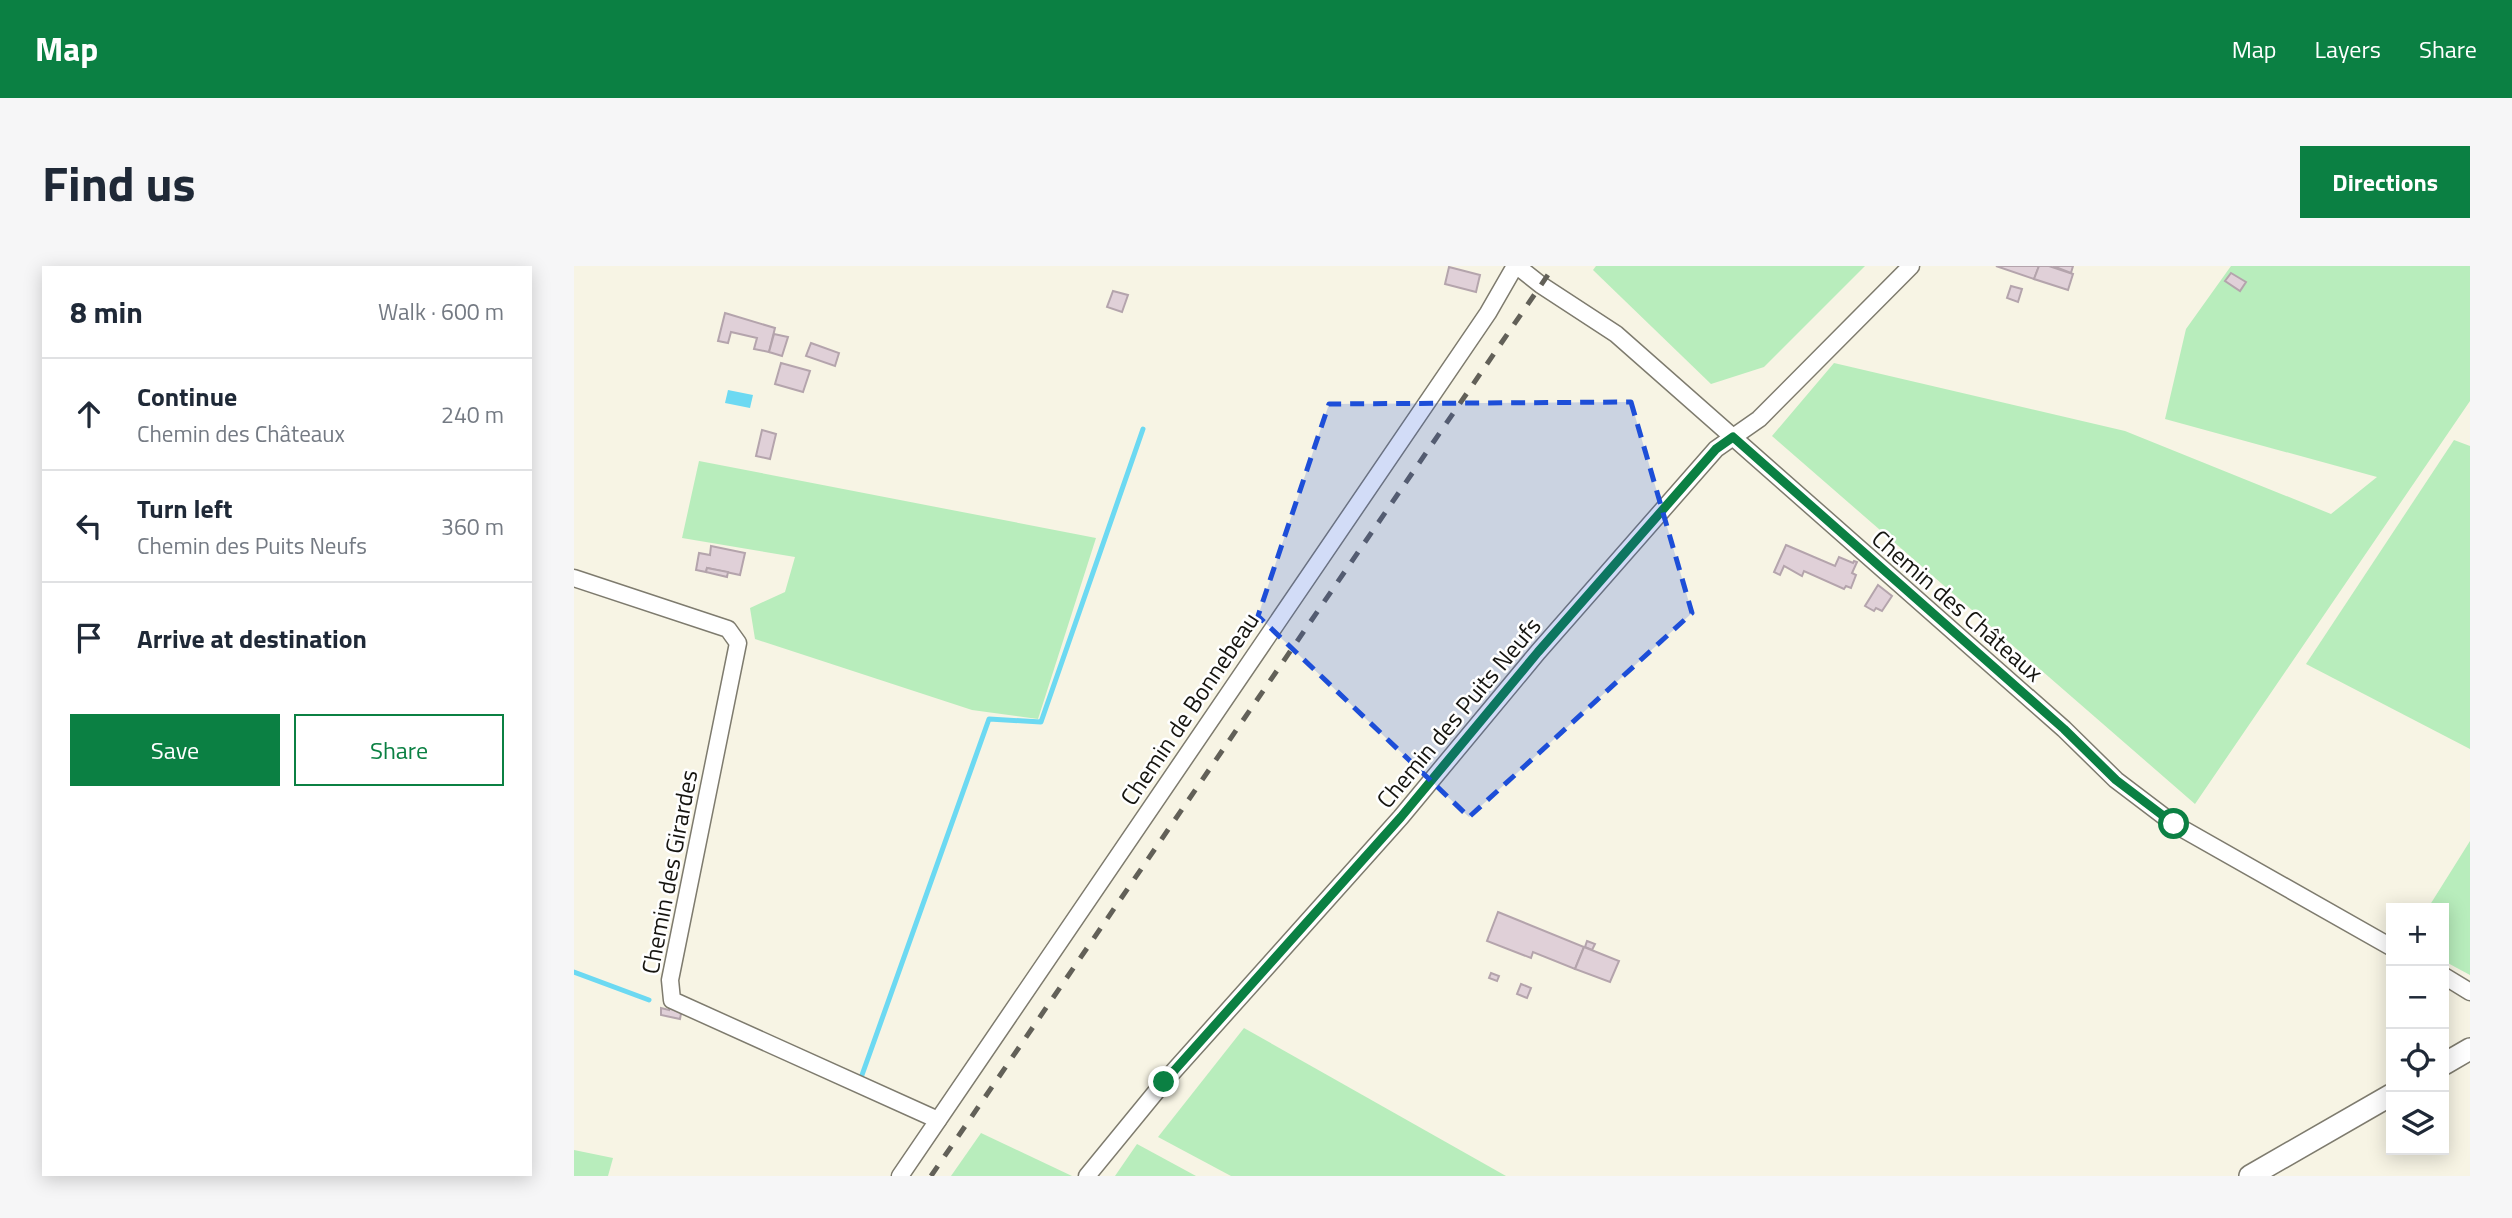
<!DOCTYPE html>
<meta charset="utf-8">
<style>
body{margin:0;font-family:"Titillium Web",sans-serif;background:#f6f6f7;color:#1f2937}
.controls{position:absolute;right:21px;bottom:21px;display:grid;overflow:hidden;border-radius:0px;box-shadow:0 4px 18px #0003}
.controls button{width:63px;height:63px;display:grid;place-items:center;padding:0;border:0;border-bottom:2px solid #e0e1e3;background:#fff;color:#1f2937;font:35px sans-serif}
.stop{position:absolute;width:21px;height:21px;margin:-16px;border:5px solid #0b8043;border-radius:50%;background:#fff}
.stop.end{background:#0b8043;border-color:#fff;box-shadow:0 2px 7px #0008}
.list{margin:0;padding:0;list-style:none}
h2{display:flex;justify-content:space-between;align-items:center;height:91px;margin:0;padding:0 28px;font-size:30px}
h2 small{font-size:23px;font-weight:400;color:#747a83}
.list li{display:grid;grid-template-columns:46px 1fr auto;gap:21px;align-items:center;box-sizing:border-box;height:112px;padding:0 28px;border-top:2px solid #e0e1e3}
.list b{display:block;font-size:26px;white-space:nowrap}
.list p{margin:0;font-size:23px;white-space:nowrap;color:#747a83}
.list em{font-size:23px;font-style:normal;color:#747a83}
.actions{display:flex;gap:14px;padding:21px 28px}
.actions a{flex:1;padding:16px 0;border:2px solid #0b8043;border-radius:0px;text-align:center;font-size:24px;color:#0b8043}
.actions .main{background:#0b8043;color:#fff}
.icon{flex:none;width:38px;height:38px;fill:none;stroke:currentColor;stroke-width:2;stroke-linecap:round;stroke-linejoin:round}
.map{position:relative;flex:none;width:1896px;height:910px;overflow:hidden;border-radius:0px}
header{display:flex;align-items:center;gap:42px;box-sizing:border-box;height:98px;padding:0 35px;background:#0b8043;color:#fff}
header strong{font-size:33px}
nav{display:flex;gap:38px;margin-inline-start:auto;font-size:24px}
.intro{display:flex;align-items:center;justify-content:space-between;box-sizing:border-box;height:168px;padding:0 42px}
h1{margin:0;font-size:49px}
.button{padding:18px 32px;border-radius:0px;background:#0b8043;color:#fff;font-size:24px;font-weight:700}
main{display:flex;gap:42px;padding:0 42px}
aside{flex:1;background:#fff;border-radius:0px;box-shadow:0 4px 18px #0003}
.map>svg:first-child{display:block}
.green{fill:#b8edbc}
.water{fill:#6cd9f2}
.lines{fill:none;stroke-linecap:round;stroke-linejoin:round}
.stream{stroke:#6cd9f2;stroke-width:5}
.building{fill:#e0d0d8;stroke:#b4a4ac;stroke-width:2}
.minor-casing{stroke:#7e7b6e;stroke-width:19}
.tertiary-casing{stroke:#7e7b6e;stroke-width:24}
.minor{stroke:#fff;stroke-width:16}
.tertiary{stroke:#fff;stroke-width:21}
.rail{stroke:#626058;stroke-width:5;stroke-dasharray:12 12;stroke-linecap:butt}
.route{stroke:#0b8043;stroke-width:9}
.marked{fill:#1d4ed8;fill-opacity:0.2;stroke:#1d4ed8;stroke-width:5;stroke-dasharray:14 9;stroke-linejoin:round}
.labels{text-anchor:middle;stroke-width:5;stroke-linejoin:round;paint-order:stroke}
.street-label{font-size:24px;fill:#161510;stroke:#fff}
</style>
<header>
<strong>Map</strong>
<nav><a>Map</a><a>Layers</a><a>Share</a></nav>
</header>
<div class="intro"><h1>Find us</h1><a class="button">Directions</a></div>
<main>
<aside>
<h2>8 min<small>Walk · 600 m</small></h2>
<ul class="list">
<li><svg class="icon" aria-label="ahead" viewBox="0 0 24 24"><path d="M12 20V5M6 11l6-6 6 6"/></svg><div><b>Continue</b><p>Chemin des Châteaux</p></div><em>240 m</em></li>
<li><svg class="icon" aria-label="left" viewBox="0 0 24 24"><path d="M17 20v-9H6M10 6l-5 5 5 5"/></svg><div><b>Turn left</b><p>Chemin des Puits Neufs</p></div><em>360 m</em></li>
<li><svg class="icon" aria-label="arrive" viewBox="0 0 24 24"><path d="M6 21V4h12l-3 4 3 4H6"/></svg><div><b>Arrive at destination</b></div></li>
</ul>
<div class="actions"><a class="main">Save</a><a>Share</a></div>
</aside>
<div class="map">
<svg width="1896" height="910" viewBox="0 0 1896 910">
<rect width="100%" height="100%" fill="#f7f4e4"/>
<g class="green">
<path d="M1022,0H1291L1190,101L1137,118L1019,4Z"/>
<path d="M1657,0H1896V135L1621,538L1198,170L1260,97L1551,165L1757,248L1803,211L1591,153L1612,63Z"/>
<path d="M1880,174L1896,180V483L1732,398Z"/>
<path d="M125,195L522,272L464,453L398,444L181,373L176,342L211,326L221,291L108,272Z"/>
<path d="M1896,575V709L1870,695V642H1854Z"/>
<path d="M670,762L932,910H657L584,871Z"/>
<path d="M407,867L498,910H377Z"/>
<path d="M563,878L622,910H541Z"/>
<path d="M0,884L39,892L34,910H0Z"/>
</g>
<path class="water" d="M154,124L179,129L176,142L151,137Z"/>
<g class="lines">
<g class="stream">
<path d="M0,706L75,734"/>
<path d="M288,809L415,453L467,456L569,163"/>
</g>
</g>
<g class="building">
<path d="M1422,0H1465L1460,13Z"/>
<path d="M1465,0H1475L1499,8L1494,24L1460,13Z"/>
<path d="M1479,0H1499L1497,7Z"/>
<path d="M875,1L906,9L902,26L871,18Z"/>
<path d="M1657,7L1672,16L1666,25L1651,15Z"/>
<path d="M1437,20L1448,23L1444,36L1433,32Z"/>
<path d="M539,25L554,29L548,46L533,41Z"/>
<path d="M151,47L201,62L195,86L180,83L183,72L157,66L154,77L144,75Z"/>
<path d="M200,68L214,71L208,90L195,86Z"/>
<path d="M237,77L265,87L261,100L232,90Z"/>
<path d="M207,97L236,105L229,126L201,118Z"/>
<path d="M188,164L202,168L196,193L182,190Z"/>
<path d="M1212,279L1261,300L1265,291L1279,297L1280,295L1283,296L1278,307L1282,309L1277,322L1272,320L1270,323L1230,305L1228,310L1210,300L1206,309L1200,306Z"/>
<path d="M137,280L171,287L166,309L133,302L132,306L122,304L125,287L136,289Z"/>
<path d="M133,302L154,306L153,311L132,306Z"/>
<path d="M1304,319L1318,330L1308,345L1302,342L1300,345L1291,340Z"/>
<path d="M924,646L1010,681L1001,703L959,686L957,692L913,675Z"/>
<path d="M1013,675L1021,678L1018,684L1011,681Z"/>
<path d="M1010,681L1045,695L1036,716L1001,703Z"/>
<path d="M917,707L925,710L923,715L915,712Z"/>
<path d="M947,718L957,722L953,732L943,728Z"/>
<path d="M95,741L108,742L106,753L87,749V742L95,744Z"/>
</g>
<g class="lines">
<g class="minor-casing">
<g id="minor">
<path d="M943,0L967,19L1042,68L1490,463L1542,514L1600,558L1817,681"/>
<path d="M0,312L154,363L164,377L96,714L98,734L364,854"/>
<path d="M1870,710L1896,726"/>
<path d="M326,910L914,47L941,0"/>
<path d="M513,910L590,816L827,551L964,386L1142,183L1185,153L1337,0"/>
</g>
</g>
<g class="tertiary-casing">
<g id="tertiary">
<path d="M1870,798L1896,783"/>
<path d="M1676,910L1817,829"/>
</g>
</g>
<use href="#minor" class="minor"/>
<use href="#tertiary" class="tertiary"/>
<path class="rail" d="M357,910L980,0"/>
</g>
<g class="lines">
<path class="route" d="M590,816L827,551L964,386L1078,256L1142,183L1159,171L1490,463L1542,514L1600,558"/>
</g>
<path class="marked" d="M1057,136L1118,347L895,551L684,350L755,138Z"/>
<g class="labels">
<g class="street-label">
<text transform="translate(1383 340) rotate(41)" y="8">Chemin des Châteaux</text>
<text transform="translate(616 443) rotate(-56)" y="8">Chemin de Bonnebeau</text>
<text transform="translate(885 447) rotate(-50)" y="8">Chemin des Puits Neufs</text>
<text transform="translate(96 606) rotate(-79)" y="8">Chemin des Girardes</text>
</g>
</g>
</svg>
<div class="controls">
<button>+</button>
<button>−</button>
<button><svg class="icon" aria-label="locate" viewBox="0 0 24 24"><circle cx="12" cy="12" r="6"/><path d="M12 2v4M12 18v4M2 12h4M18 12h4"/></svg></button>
<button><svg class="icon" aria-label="layers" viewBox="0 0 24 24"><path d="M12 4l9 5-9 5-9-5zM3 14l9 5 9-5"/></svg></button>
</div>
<div class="stop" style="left:1600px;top:558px"></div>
<div class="stop end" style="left:590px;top:816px"></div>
</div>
</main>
